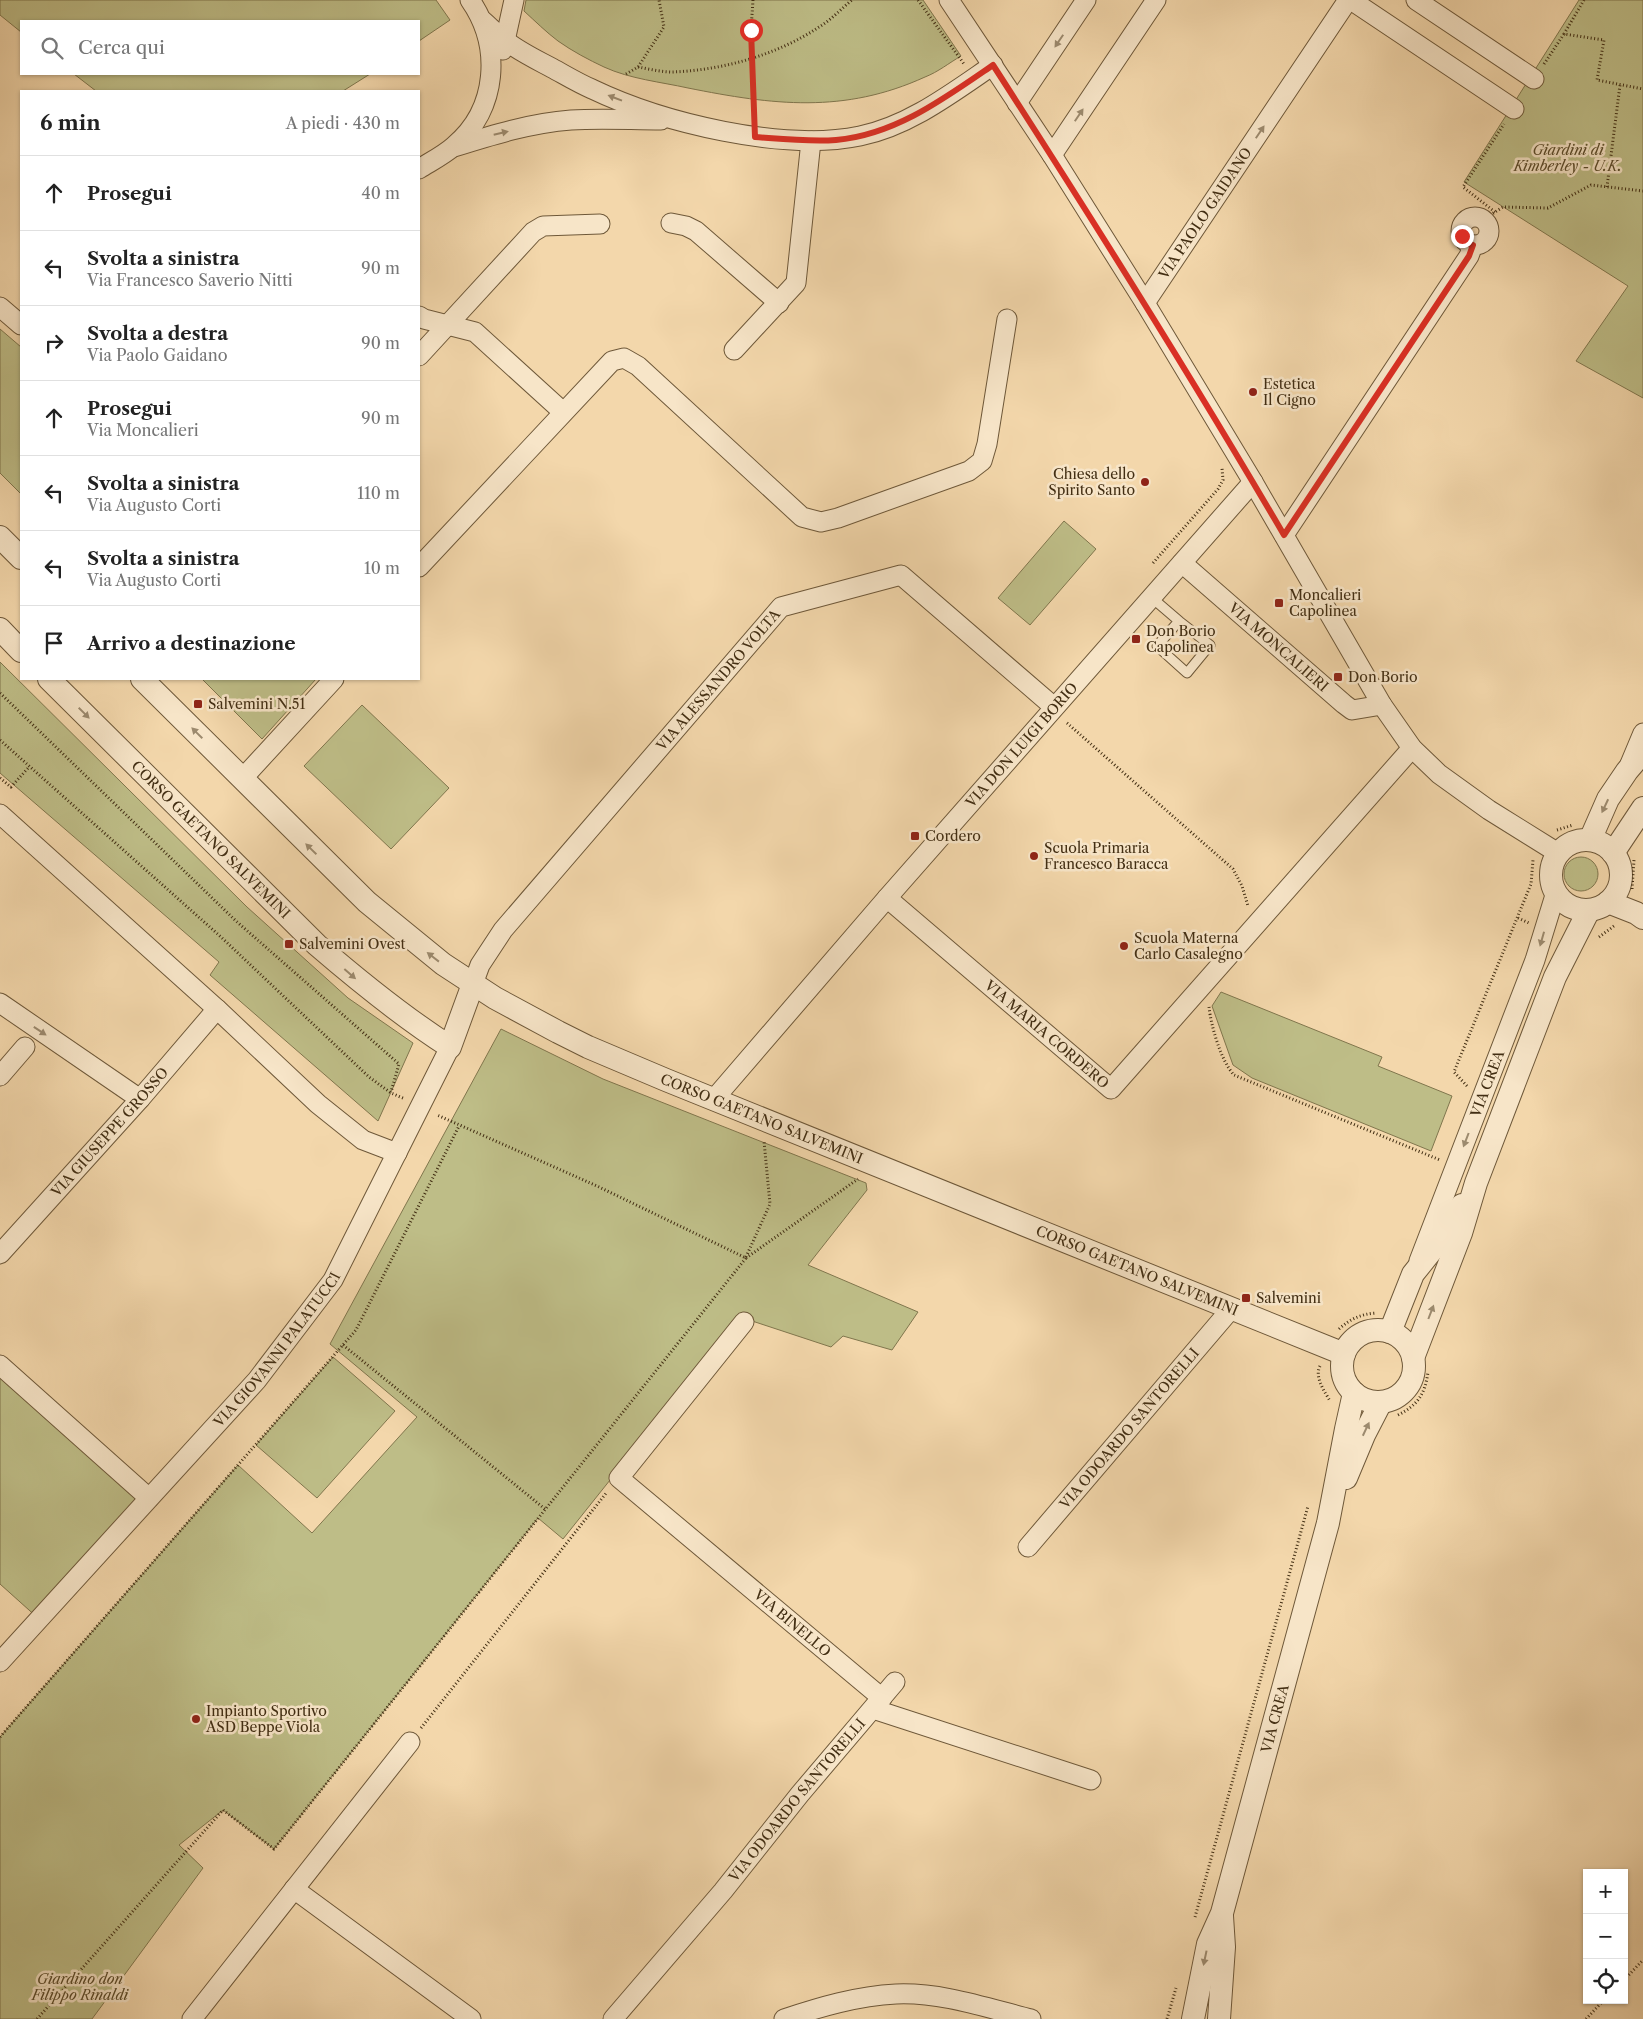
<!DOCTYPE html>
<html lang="it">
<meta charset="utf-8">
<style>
body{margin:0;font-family:"Libre Caslon Text",serif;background:#f6f6f6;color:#222}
.controls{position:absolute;right:15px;bottom:15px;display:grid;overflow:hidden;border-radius:0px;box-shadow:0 1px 4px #0004}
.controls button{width:45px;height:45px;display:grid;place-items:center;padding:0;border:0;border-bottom:1px solid #e0e0e0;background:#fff;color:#222;font:25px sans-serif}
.stop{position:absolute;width:15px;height:15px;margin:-11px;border:4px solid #d93025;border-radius:50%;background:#fff}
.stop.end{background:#d93025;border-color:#fff;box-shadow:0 1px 5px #0008}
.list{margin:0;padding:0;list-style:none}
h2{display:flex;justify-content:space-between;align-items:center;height:65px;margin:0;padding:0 20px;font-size:21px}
h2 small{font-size:16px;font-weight:400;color:#767676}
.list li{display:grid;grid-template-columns:32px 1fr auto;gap:15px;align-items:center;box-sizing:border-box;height:75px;padding:0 20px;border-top:1px solid #e0e0e0}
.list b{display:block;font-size:19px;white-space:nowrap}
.list p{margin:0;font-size:16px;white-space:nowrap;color:#767676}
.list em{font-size:16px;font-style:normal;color:#767676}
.icon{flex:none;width:28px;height:28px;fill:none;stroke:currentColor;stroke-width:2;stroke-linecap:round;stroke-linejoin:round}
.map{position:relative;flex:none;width:1643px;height:2019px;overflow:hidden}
.search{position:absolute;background:#fff;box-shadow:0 1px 4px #0004;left:20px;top:20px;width:400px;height:55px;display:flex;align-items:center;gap:12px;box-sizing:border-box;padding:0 18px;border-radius:0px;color:#767676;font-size:19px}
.panel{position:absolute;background:#fff;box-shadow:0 1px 4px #0004;left:20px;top:90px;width:400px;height:590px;border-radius:0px}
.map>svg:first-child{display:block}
.green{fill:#bebd87;stroke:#80764d}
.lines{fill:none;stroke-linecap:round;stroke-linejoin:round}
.service-casing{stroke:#6e5839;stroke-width:11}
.minor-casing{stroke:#6e5839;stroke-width:21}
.tertiary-casing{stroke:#6e5839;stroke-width:24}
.path{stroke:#422e13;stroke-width:3;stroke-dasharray:1 2.5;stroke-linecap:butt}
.service{stroke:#f7e5c8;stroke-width:9}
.minor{stroke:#f7e5c8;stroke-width:19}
.tertiary{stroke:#f7e5c8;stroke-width:22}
.oneway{fill:#9c8a6e}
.route{stroke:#d93025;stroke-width:6}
.poi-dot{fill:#8f2418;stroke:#f7e5c8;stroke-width:2}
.labels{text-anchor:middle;stroke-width:5;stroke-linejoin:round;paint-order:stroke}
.park-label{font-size:14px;font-style:italic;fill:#5b4b2a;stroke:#f7e5c8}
.street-label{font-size:14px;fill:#422e13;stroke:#f7e5c8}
.poi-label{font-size:14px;fill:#422e13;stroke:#f7e5c8;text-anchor:start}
</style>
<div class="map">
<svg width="1643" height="2019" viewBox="0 0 1643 2019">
<rect width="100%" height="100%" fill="#f3d7ab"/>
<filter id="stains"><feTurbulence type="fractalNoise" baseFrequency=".004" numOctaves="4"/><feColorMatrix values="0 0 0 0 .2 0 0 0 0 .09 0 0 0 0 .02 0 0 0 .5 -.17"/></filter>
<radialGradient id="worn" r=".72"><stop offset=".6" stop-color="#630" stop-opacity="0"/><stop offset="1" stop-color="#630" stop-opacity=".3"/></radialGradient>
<g class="green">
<path d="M0,0H436L450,20L419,41V21H21V32L0,15Z"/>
<path d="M526,0H923L961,56C949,63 938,72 925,77C844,114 773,105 688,88C661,82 630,79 604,67C589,60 572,51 558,41C546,32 535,21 524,11Z"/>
<path d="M1579,0H1643V398L1576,361L1628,286L1464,182Z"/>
<path d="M74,74H370L343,91H96Z"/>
<path d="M0,329L21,347V494L0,473Z"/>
<path d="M1064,521L1096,549L1030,625L998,598Z"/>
<path d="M0,662L247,907L348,998L413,1043L378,1121L210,975L219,962L0,773Z"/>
<path d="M202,679H316L262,739Z"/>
<path d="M362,705L449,788L391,849L304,766Z"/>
<circle cx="1581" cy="874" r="17"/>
<path d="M1221,992L1382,1057L1378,1066L1452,1096L1431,1151L1252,1078L1233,1065L1212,1006Z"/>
<path d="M501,1029L603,1079L866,1183L867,1190L808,1265L918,1312L892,1350L843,1336L831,1347L740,1317L563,1539L538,1518L274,1849L223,1810L179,1845L203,1868L92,2019H0V1737L238,1465L312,1533L417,1417L330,1344Z"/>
<path d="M333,1357L395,1411L317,1498L256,1445Z"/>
<path d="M0,1365L148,1498L39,1619L0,1584Z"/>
</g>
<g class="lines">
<g class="service-casing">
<path id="service" d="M1151,597L1179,621L1157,646L1187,673L1210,645L1179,621"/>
</g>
<g class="minor-casing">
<g id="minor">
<path d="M949,0L1052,155L1145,303L1253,482L1382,705L1412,748L1439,774L1489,810L1558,853"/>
<path d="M1351,0L1514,109"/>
<path d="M1416,0L1534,79"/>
<path d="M483,21C491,28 498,35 506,41C520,52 537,60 552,68C565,75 578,83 592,89C663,123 783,152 860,136C909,126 952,93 993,65"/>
<path d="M503,50L514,0"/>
<path d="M1017,103L1086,0"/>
<path d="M454,147C492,135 531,123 571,120C601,118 631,120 661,120"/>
<path d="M1052,155L1156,0"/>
<path d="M419,169C430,162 444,155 454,146C498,109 502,46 470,0"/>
<circle cx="1475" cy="231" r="14"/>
<path d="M671,223L686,226L696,231L779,303"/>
<path id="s1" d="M1145,303L1348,0"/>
<path d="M0,307L21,325"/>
<path d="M419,316L424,319L475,332L563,412"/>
<path d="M734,350L796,283L811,141"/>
<path d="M419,356L533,232L543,226L600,224"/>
<path d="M1284,535L1469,256L1473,245"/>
<path id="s2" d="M1182,563L1344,704L1352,710L1382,705"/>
<path d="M419,567L612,361L624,358L638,366L802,517L821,522L838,518L969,471L982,461L987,444L1007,319"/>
<path d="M1630,764L1643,733"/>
<path d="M242,779L334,679"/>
<path d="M0,814L217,1009L318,1104L363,1140L397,1153"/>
<path id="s3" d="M887,898L1111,1089L1412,748"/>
<path id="s4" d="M473,984L480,965L503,930L781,607L901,575L1054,707"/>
<path d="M0,1003L140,1099"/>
<path d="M0,1076L25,1047"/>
<path id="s5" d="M714,1099L887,898L1253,482"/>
<path id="s6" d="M0,1254L140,1099L217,1009"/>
<path id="s7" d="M1419,1261L1535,960L1556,892"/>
<path id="s8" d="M744,1322L619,1478L882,1698"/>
<path d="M0,1365L149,1498"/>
<path id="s9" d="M1028,1547L1231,1309"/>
<path id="s10" d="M0,1662L257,1380L333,1280L450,1047"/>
<path d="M873,1709L1091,1780"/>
<path d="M294,1889L471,2019"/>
<path d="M192,2019L410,1742"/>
<path id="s11" d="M613,2019L723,1891L800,1794L895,1682"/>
<path d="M784,2019C820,2007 857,1996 896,1994C941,1992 987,2008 1031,2019"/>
</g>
</g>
<g class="tertiary-casing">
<g id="tertiary">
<path d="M0,537L21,558"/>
<path d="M0,629L21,651"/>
<path id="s12" d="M49,679L317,945C360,982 403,1017 450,1047L473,984"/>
<path id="s13" d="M142,679L367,902L443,964L495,998L558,1032L588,1047L666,1080L1344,1354"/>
<path d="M1590,840L1608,799L1627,771L1643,752"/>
<circle cx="1586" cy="875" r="35"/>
<path d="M1613,853L1643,808"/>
<path d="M1608,902L1636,913L1643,918"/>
<circle cx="1378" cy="1366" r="36"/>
<path d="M1390,1332L1413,1274L1437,1244L1462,1205"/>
<path d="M1413,1358L1461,1233L1476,1183L1555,977L1589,910"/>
<path d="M1346,1478L1364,1435L1381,1402"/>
<path id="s14" d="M1193,2019L1208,1944L1222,1913L1328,1523L1346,1429L1354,1393"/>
<path d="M1219,2019L1224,1947L1222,1916"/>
</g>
</g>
<g class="path">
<path d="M753,0L751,30L755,119"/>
<path d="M918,0L964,64"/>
<path d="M1564,34L1584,0"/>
<path d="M1544,64L1564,34L1604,40L1597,80L1643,89"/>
<path d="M638,67C649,69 661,72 673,72C723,70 777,55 819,27C831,20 841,9 852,0"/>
<path d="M626,74L638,67L664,27L659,0"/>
<path d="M1607,187L1620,85"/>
<path d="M1495,212L1463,187L1504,124"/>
<path d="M1484,219L1503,207L1548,208L1591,185L1643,191"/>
<path d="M1153,563L1218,489L1223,480L1222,468"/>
<path d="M0,693L236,921L399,1064L391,1092"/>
<path d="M1067,723L1233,869L1242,886L1248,906"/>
<path d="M0,740L221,937L369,1077L391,1093L405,1099"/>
<path d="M0,778L11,787L29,767"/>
<path d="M1557,830L1573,825"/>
<path d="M1632,889L1634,860"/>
<path d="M1518,918L1529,923"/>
<path d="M1599,937L1614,926"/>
<path d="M1209,1007C1211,1026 1221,1061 1234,1075L1440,1160"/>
<path d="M1467,1086L1454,1072L1531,884L1533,860"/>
<path d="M746,1257L770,1204L764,1141"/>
<path d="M746,1258L858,1179"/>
<path d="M1339,1329C1350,1319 1361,1314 1376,1313"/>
<path d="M343,1345L545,1509"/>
<path d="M1320,1366C1314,1377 1325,1392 1330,1401"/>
<path d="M1398,1415C1418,1405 1425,1394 1428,1372"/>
<path d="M421,1728L607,1492"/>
<path d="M0,1737L356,1330L459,1126"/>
<path d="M1195,1917L1308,1506"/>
<path d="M1624,1980L1643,1960"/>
<path d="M37,2019L223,1810L274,1849L746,1258L597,1186L437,1115"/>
<path d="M1167,2019L1176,1988"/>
<path d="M1586,2019L1604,2000"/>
</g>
<use href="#service" class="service"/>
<use href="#minor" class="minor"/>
<use href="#tertiary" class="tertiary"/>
</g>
<defs><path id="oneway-solid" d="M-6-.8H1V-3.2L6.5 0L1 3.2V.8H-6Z" transform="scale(1.25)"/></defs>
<g class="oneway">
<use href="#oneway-solid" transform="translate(1059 41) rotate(124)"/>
<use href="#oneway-solid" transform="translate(615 98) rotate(-159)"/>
<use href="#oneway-solid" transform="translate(1079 115) rotate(-56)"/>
<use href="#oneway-solid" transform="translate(1260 132) rotate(-56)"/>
<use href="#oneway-solid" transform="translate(501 133) rotate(-13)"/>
<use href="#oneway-solid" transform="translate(84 713) rotate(45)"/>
<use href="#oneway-solid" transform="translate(197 733) rotate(-135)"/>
<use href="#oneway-solid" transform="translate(1605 806) rotate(115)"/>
<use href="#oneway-solid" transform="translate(311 849) rotate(-136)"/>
<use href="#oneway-solid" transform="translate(1542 939) rotate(106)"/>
<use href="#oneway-solid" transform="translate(433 957) rotate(-142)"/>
<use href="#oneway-solid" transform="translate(350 974) rotate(41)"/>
<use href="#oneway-solid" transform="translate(40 1031) rotate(34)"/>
<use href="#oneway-solid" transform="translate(1466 1140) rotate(111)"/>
<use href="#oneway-solid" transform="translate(1431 1312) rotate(-69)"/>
<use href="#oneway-solid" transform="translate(1366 1429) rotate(-65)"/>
<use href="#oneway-solid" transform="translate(1205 1958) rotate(102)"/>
</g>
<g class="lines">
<path class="route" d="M751,30L755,137C782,139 809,142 836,140C895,135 945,98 993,65C1093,220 1191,376 1284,535L1469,256L1473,245L1468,244L1462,236"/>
</g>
<g class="poi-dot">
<circle cx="1253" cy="392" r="5"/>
<circle cx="1145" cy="482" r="5"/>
<rect x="1274" y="598" width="10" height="10" rx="2.5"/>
<rect x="1131" y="634" width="10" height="10" rx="2.5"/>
<rect x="1333" y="672" width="10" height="10" rx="2.5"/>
<rect x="193" y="699" width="10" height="10" rx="2.5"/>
<rect x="910" y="831" width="10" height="10" rx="2.5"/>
<circle cx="1034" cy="856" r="5"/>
<rect x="284" y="939" width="10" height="10" rx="2.5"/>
<circle cx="1124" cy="946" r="5"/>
<rect x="1241" y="1293" width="10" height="10" rx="2.5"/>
<circle cx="196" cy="1719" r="5"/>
</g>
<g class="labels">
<g class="park-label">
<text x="1568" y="155">Giardini di<tspan x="1568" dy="16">Kimberley - U.K.</tspan></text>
<text x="80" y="1984">Giardino don<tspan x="80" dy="16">Filippo Rinaldi</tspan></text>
</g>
<g class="street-label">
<text dy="5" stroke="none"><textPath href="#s1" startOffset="108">VIA PAOLO GAIDANO</textPath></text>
<text dy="5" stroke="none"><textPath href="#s2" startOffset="128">VIA MONCALIERI</textPath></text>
<text dy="5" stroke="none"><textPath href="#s4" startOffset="392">VIA ALESSANDRO VOLTA</textPath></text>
<text dy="5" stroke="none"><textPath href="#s5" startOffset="469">VIA DON LUIGI BORIO</textPath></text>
<text dy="5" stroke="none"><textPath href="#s12" startOffset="228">CORSO GAETANO SALVEMINI</textPath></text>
<text dy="5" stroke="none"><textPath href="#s3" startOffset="210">VIA MARIA CORDERO</textPath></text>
<text dy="5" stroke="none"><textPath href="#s7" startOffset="190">VIA CREA</textPath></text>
<text dy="5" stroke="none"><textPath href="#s13" startOffset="770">CORSO GAETANO SALVEMINI</textPath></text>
<text dy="5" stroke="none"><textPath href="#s6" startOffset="164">VIA GIUSEPPE GROSSO</textPath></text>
<text dy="5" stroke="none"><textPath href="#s13" startOffset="1175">CORSO GAETANO SALVEMINI</textPath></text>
<text dy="5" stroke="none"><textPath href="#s10" startOffset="418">VIA GIOVANNI PALATUCCI</textPath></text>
<text dy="5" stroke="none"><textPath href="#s9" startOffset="156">VIA ODOARDO SANTORELLI</textPath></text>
<text dy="5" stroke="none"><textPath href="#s8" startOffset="426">VIA BINELLO</textPath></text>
<text dy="5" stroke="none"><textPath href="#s14" startOffset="312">VIA CREA</textPath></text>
<text dy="5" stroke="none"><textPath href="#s11" startOffset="286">VIA ODOARDO SANTORELLI</textPath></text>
</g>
<g class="poi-label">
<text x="1263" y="389">Estetica<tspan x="1263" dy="16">Il Cigno</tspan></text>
<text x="1135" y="479" text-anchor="end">Chiesa dello<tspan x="1135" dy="16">Spirito Santo</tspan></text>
<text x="1289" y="600">Moncalieri<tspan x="1289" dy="16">Capolinea</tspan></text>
<text x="1146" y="636">Don Borio<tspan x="1146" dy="16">Capolinea</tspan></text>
<text x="1348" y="682">Don Borio</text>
<text x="208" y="709">Salvemini N.51</text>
<text x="925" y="841">Cordero</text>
<text x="1044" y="853">Scuola Primaria<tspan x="1044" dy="16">Francesco Baracca</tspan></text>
<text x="1134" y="943">Scuola Materna<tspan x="1134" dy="16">Carlo Casalegno</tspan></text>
<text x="299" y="949">Salvemini Ovest</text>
<text x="1256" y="1303">Salvemini</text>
<text x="206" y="1716">Impianto Sportivo<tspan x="206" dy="16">ASD Beppe Viola</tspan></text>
</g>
</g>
<rect width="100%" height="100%" filter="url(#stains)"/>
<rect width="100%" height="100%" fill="url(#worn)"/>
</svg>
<div class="controls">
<button>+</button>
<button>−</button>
<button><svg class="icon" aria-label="locate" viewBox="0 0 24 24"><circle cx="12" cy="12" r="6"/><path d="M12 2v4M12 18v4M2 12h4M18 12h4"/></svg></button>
</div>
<div class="stop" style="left:751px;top:30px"></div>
<div class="stop end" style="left:1462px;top:236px"></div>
<div class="search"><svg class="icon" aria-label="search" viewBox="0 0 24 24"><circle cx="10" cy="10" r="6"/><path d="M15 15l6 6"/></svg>Cerca qui</div>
<section class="panel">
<h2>6 min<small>A piedi · 430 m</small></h2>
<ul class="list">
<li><svg class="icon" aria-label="ahead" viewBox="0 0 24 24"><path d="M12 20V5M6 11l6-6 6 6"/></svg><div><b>Prosegui</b></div><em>40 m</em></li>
<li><svg class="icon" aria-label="left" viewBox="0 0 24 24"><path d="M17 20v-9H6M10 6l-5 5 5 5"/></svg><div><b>Svolta a sinistra</b><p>Via Francesco Saverio Nitti</p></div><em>90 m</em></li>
<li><svg class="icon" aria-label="right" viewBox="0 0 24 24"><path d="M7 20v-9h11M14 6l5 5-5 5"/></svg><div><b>Svolta a destra</b><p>Via Paolo Gaidano</p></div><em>90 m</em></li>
<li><svg class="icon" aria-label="ahead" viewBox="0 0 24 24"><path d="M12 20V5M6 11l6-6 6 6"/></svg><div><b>Prosegui</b><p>Via Moncalieri</p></div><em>90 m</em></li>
<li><svg class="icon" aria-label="left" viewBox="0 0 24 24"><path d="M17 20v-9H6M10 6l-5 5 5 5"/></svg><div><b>Svolta a sinistra</b><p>Via Augusto Corti</p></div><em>110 m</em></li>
<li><svg class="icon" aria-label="left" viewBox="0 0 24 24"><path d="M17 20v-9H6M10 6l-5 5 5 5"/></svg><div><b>Svolta a sinistra</b><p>Via Augusto Corti</p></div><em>10 m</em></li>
<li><svg class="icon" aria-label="arrive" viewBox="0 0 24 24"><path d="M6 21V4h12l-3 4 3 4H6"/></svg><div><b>Arrivo a destinazione</b></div></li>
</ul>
</section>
</div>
